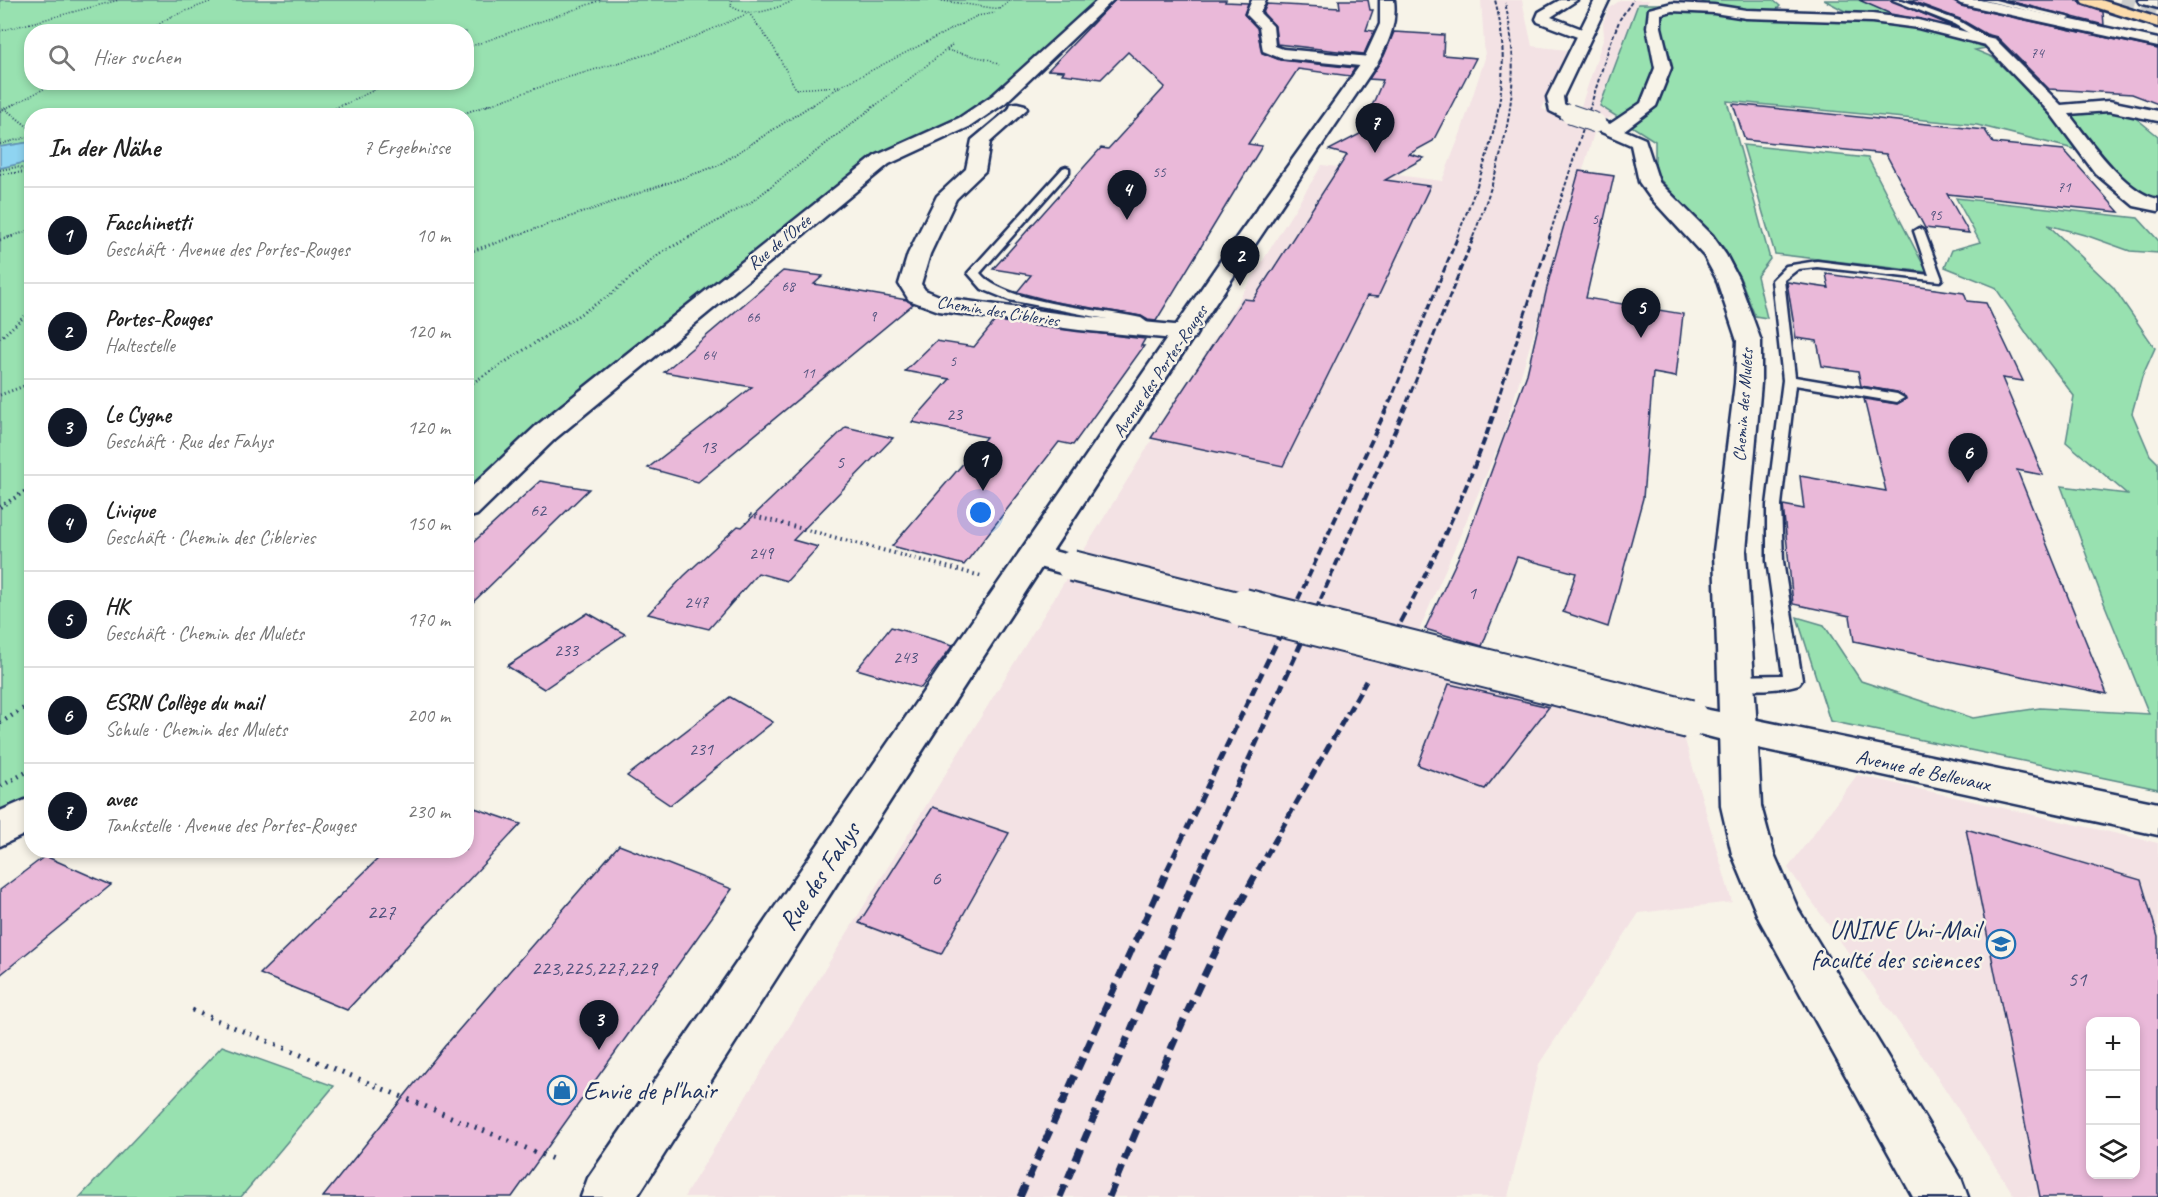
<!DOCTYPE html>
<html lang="de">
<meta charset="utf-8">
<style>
body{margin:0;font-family:Caveat,sans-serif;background:#f2f2f2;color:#222}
.controls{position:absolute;right:18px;bottom:18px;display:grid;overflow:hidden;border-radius:12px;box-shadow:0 3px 9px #0003}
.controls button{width:54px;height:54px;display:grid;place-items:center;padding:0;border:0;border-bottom:2px solid #e0e0e0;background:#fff;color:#222;font:30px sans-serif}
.you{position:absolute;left:981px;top:513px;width:21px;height:21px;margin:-15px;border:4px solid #fff;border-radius:50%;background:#1a73e8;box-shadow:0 0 0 9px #1a73e833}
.badge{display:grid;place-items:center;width:39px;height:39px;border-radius:50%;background:#111827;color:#fff;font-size:20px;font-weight:700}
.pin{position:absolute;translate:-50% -50px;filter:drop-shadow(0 2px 3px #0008)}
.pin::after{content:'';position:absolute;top:32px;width:21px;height:18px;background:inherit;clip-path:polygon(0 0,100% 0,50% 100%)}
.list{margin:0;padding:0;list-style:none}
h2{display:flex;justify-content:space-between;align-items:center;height:78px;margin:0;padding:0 24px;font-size:26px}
h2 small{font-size:20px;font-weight:400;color:#767676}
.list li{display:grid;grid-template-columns:39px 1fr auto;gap:18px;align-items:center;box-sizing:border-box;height:96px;padding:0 24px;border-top:2px solid #e0e0e0}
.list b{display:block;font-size:22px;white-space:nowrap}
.list p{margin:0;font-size:20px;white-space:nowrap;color:#767676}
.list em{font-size:20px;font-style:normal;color:#767676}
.icon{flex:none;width:33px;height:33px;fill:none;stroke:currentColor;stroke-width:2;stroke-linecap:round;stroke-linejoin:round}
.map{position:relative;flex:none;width:2158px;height:1197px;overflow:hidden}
.search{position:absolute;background:#fff;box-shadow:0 3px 9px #0003;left:24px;top:24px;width:450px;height:66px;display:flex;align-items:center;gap:15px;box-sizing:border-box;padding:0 21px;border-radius:24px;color:#767676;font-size:22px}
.panel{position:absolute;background:#fff;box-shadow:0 3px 9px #0003;left:24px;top:108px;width:450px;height:750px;border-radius:24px}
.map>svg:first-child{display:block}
.built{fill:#f3e2e4;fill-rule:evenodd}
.green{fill:#98e1b0;stroke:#5a8887;stroke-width:1.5;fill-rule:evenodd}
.water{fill:#8fd4f1;stroke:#6192b6;stroke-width:1.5}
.building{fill:#eab9d9;stroke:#1b2f5e;stroke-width:1.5;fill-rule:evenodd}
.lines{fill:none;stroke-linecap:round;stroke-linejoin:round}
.motorway-tunnel{stroke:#cbcccc;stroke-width:15;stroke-dasharray:15 8;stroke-linecap:butt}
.service-casing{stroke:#1b2f5e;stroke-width:5}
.minor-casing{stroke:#1b2f5e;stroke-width:5}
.tertiary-casing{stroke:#1b2f5e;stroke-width:5}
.secondary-casing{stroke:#1b2f5e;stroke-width:5}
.primary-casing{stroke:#1b2f5e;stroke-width:5}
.path-far5{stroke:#1b2f5e;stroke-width:1.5;stroke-dasharray:1 2;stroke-linecap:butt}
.path-far4{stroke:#1b2f5e;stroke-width:2;stroke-dasharray:1 2;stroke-linecap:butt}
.path-far3{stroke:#1b2f5e;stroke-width:3;stroke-dasharray:1 3;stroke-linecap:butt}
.path-far2{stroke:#1b2f5e;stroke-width:4;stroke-dasharray:1.5 4;stroke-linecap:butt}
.path-far1{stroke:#1b2f5e;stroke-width:4.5;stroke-dasharray:1.5 5;stroke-linecap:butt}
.path{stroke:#1b2f5e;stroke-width:5;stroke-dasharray:2 7;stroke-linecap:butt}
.service{fill:#f7f3e8;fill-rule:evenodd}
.minor{fill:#f7f3e8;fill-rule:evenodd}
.tertiary{fill:#f7f3e8;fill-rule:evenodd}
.secondary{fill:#f7f3e8;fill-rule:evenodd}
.primary{fill:#fcdcac;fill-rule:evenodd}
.rail-far4{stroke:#1b2f5e;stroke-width:2;stroke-dasharray:4 2;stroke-linecap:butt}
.rail-far3{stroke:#1b2f5e;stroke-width:3;stroke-dasharray:7 3;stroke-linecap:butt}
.rail-far2{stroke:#1b2f5e;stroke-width:4;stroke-dasharray:8 4;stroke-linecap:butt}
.rail-far1{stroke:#1b2f5e;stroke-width:5;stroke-dasharray:10 5;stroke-linecap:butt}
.rail{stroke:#1b2f5e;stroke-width:7;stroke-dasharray:13 7;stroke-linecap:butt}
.tertiary-bridge-far2-casing{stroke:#1b2f5e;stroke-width:21;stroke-linecap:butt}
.tertiary-bridge-far1-casing{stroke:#1b2f5e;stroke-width:34;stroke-linecap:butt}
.tertiary-bridge-casing{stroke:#1b2f5e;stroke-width:42;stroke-linecap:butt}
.tertiary-bridge-far2{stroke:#f7f3e8;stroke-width:19}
.tertiary-bridge-far1{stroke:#f7f3e8;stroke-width:30}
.tertiary-bridge{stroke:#f7f3e8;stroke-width:38}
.labels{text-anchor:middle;stroke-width:5;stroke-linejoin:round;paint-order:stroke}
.far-number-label{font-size:15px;fill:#4f527d}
.far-street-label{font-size:18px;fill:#1b2f5e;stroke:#f7f3e8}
.number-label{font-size:18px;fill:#4f527d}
.street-label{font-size:21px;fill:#1b2f5e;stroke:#f7f3e8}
.near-number-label{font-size:21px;fill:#4f527d}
.near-street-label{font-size:26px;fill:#1b2f5e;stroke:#f7f3e8}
.near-poi-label{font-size:26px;fill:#1b2f5e;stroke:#f7f3e8;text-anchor:end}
</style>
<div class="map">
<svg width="2158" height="1197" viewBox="0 0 2158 1197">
<rect width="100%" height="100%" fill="#f7f3e8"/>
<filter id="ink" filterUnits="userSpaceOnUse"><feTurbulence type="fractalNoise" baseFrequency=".0167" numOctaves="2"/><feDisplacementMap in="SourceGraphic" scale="12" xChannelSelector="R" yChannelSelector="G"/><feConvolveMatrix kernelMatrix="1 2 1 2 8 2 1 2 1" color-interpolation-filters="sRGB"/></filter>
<g filter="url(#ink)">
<g class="built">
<path d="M1481,0H1522L1532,46L1567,50L1542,109L1576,121L1604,37L1603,23L1609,8L1621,0H1649L1632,28L1635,48L1614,117L1598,120L1502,438L1418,633L1671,692L1732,902L1639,913L1539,1064L1508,1197H684L1322,165L1442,181L1461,132L1485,58Z"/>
<path d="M1857,775L2158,843V1197H2015L1934,1072L1788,868ZM2090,1022H2136V1174H2090Z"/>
</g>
<g class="green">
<path d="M0,0H1106L999,99L881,160L467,509L466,116H32L31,142L0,147ZM32,32H466V82H32Z"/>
<path d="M1703,0H1773L1780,6L1774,12L1734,10L1702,4Z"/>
<path d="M1824,0H1891L1966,33L1986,48L1975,50L1992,57L2052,113L2107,109L2132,115L2158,136V200L2150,199L2094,154L1977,125L1727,101L1770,259L1757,276L1767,318L1755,316L1741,280L1724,248L1655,174V141L1600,106L1638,4H1672L1864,21Z"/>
<path d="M1743,145L1868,158L1927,272L1775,254Z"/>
<path d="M22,163L32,165V812L0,830V168Z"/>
<path d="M1956,198L2138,218L2158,240V253L2130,251L2088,236L2048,225L2113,287L2155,348L2142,377L2132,413L2150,455L2158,463V789L1830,721L1797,617L1824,625L1861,681L1973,718L2040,708L2149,714L2104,603L2061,486L2127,494L2066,442L2074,396L2029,337L1995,287L1945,267L1952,250L1980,242Z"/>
<path d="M222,1046L334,1086L241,1197H80Z"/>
</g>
<path class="water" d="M31,142V165L22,163L0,168V147Z"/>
<g class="building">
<path d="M1115,0H1226L1225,2L1248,3L1244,14L1257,28L1262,53L1280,60L1355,68L1350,76L1298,69L1248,144L1262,146L1156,321L1148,320L1141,316L1055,302L1017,292L1031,275L993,269L1101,148L1108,149L1165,87L1128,52L1101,79L1062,74L1064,71L1048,70Z"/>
<path d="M1339,0H1368L1370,10H1373L1366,30L1374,31L1364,54L1277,44L1275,26L1263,13L1267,4L1340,8Z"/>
<path d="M1859,0H1891L1954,27L1891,14Z"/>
<path d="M1909,0H1952L1961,6L2158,49V104L2132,94L2049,89L1997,37L1986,34L1960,19Z"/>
<path d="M2005,0H2079L2082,5L2103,12L2104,25Z"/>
<path d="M1394,32L1444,35L1443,55L1476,58L1433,141L1409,154L1424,158L1385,180L1430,186L1378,297L1367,296L1283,466L1151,438L1243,299L1253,300L1347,155L1329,150L1360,134L1383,80L1369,79L1384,56Z"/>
<path d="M1733,104L1985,130L1993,143L2064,150L2119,212L1947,194L1969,233L1925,228L1886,154L1745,140Z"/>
<path d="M1579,171L1614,176L1586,298L1683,314L1676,377L1653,373L1643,498L1608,627L1563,612L1576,573L1517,557L1482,646L1425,629L1465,543L1527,374L1549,279Z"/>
<path d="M783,271L823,276L814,284L907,300L913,304L698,482L648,468L752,387L664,372Z"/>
<path d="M1826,274L1964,293L1967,301L1986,303L2023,381L2002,378L2043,475L2017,470L2107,694L1854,641L1850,616L1793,604L1783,505L1804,509L1800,476L1886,491L1864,399L1897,404L1906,399L1897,392L1861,386L1858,371L1822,366L1817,341L1796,338L1787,282L1829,288Z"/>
<path d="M995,321L1145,339L1141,346H1144L1073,445L1059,442L964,565L892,546L986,437L912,422L950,379L905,371L936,341L974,347Z"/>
<path d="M846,427L893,438L793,540L818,547L787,581L758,573L709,629L648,614L684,576L738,526L742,527Z"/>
<path d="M540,481L589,489L466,609V549Z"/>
<path d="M588,613L625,634L544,689L507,666Z"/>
<path d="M891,627L953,645L921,688L857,669Z"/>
<path d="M1449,684L1549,707L1485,789L1418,765Z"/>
<path d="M730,697L773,722L670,805L627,776Z"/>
<path d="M466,805L521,824L347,1010L260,974L387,850H466Z"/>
<path d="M933,807L1009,833L941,954L859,923Z"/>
<path d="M1966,829L2141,880L2158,937V1197H2040ZM2091,1022H2136V1174H2091Z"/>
<path d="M619,845L732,889L512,1197H323L444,1047Z"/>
<path d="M45,856L111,885L0,975V890Z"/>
</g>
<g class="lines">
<path class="motorway-tunnel" d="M2120,0L2158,12"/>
<g class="service-casing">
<g id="service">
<path d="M1893,0H1902L1959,21L1994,42L1987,44L1954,24Z"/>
<path d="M1983,0H1995L2071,18L2058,23L2054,21L2060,18Z"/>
<path d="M1066,167L1069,168V172L980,273C1004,304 1101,309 1141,318L1152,326V332H1144L1133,324L1009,300L982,289L968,273L1063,168Z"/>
<path d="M1919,228L1924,231L1942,279L1940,281L1817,267L1798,269L1784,280L1795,377L1897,394L1904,398L1897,402L1795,385L1781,505L1783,561L1802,680L1799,684C1779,690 1750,692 1730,686L1727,682L1730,678L1736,676L1783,675L1767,561V505L1783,380L1772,280L1786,266L1817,261L1929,275L1914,231Z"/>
</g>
</g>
<g class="minor-casing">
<g id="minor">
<path d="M1098,0H1113L1005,103L971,126L889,164L556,438L477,515L466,518V492L536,426L875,156L959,118L993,95Z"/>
<path d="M1252,0H1266L1260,13L1273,26L1275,46L1283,49L1370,57L1378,62L1370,67L1280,58L1263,51L1259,27L1246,14Z"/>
<path d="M1560,0H1577L1551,17L1590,32L1592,35L1590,38H1580L1538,22L1536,19L1539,12Z"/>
<path d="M2138,0H2158V8L2140,3Z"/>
<path d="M1672,3L1714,5L1746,10L1872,14L1918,20L1995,39L2061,105L2109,101L2158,111V121L2109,111L2069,114C2089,140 2125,193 2158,199V211L2134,206L2095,173L2051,114L1985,45L1918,28L1872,22L1746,18L1714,13L1672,11L1661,14V27L1671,68L1656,106L1619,134H1607L1604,130L1607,126L1641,103L1655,68L1647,27L1649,9Z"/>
<path d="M1017,103L1025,105L1027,109L990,142L985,171L956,199L930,254L921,284L925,290L944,298L1079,316L1185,326L1194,328L1197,333L1194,338L1185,340L1079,330L939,311L909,300L899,284L908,254L937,196L966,169L972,140L1009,109L1011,104Z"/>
<path d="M1738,716L2158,803V835L1758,748L1761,806L1774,854L1798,909L1961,1178L1968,1197H1913L1759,919L1732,854L1721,806L1719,730L1725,720Z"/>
<path d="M32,797V831L0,846V811Z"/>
</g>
</g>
<g class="tertiary-casing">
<g id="tertiary">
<path d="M1595,0H1609L1563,97L1564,104L1579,114L1576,118H1564L1550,111L1547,97Z"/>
<path d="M1954,0H1980L2158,39V47L1961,4Z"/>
<path d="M1596,118L1645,139L1659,182L1712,235L1726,255L1738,278L1761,341V383L1746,551L1757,730L1751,740L1738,744L1676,728L1671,719L1676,710L1689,706L1719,712L1714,551L1735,383L1737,341L1716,278L1704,256L1649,196L1639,182L1631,145L1590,127L1587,123L1590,119Z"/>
<path d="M1035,546L1083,559L1088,566L1083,573L1072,576L1024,563L1019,556L1024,549Z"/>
</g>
</g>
<g class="secondary-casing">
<path id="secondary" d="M1380,0H1394C1397,23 1389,42 1378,62C1124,436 879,815 637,1197H581L588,1178L1239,234L1363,61L1380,24Z"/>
</g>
<g class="primary-casing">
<path id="primary" d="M2081,0H2101L2158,18V27L2083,3Z"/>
</g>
<g class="path-far5">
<path d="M732,0L731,6C752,20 775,8 796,0"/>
<path d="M936,0L1000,9"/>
<path d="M1000,9L1011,0"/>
<path d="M0,31L119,0"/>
<path d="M147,32L170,17L215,0"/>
<path d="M952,45L946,50L991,60L999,65"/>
<path d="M466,48L601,0"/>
<path d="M11,106L57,82"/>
<path d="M341,106L391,82"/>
<path d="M486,106L566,78L669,48L749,13L774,48L796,89L839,86"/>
<path d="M811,106L841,86L977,16L995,13"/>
<path d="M875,106L946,50"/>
</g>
<g class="path-far4">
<path d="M4,108L32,130"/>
<path d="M0,111L14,104"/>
<path d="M319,116L344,104"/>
<path d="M456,116L491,104"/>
<path d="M0,144L32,136"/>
<path d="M0,170L17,167L32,172"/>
<path d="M0,174L28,172"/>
<path d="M9,237L32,230"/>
<path d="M512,237L717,166L813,104"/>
<path d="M689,237L750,203L877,104"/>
</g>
<g class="path-far3">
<path d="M0,240L14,236"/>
<path d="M466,253L516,236"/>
<path d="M0,338L32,310"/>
<path d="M466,387L610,295L659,254L692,236"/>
<path d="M0,395L32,383"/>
</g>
<g class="path-far2">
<path d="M0,507L32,487"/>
<path d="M750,515L981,576"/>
</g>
<g class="path-far1">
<path d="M0,723L32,703"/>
<path d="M1,786L32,769"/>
</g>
<path class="path" d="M192,1010L555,1160"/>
<use href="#service" class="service"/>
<use href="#minor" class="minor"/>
<use href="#tertiary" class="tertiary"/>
<use href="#secondary" class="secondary"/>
<use href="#primary" class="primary"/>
<g class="rail-far4">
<path d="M1457,237C1488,160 1517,83 1495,0"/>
<path d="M1473,237C1503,160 1525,85 1505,3"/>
<path d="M1549,237L1610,44L1620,19L1633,0"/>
</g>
<g class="rail-far3">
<path d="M1390,402L1458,236"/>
<path d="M1407,402L1474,236"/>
<path d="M1497,402L1550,236"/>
</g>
<g class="rail-far2">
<path d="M1293,610L1390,401"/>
<path d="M1316,610L1408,401"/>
<path d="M1407,610C1442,544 1475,472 1498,401"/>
</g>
<g class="rail-far1">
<path d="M1379,662L1408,608"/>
<path d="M1167,870L1293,608"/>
<path d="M1199,870L1317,608"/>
<path d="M1258,870L1366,681"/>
</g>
<g class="rail">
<path d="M1020,1197L1168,869"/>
<path d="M1060,1197L1199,869"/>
<path d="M1109,1197C1155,1086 1200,973 1259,869"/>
</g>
<g class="tertiary-bridge-far2-casing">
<path id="tertiary-bridge-far2" d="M1570,114L1596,123"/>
</g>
<g class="tertiary-bridge-far1-casing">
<path id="tertiary-bridge-far1" d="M1072,566L1249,610"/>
</g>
<g class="tertiary-bridge-casing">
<path id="tertiary-bridge" d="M1243,608L1689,719"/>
</g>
<use href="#tertiary-bridge-far2" class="tertiary-bridge-far2"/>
<use href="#tertiary-bridge-far1" class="tertiary-bridge-far1"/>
<use href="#tertiary-bridge" class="tertiary-bridge"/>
</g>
</g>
<defs>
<g id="university-ring" transform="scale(1.5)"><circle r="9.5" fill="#f7f3e8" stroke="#1f6fb2" stroke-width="1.5"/><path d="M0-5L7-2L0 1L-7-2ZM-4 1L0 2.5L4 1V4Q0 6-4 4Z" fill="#1f6fb2"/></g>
<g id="shop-ring" transform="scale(1.5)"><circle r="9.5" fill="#f7f3e8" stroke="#1f6fb2" stroke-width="1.5"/><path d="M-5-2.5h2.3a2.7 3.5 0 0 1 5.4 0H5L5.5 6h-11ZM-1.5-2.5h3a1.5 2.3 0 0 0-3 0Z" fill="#1f6fb2"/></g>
</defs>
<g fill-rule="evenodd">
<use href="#university-ring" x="2001" y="944"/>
<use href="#shop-ring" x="562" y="1090"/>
</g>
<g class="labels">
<g class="far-number-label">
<text x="2037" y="58">74</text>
<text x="1159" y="177">55</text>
<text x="2064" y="192">71</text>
<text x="1935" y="220">95</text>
<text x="1595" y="224">5</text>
<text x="788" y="291">68</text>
<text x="873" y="321">9</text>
<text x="753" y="322">66</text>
<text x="709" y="360">64</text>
<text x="953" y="366">5</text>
<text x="808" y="378">11</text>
</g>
<g class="far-street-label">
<text transform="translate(779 242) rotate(-39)" y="6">Rue de l'Orée</text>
<text transform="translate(998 311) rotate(9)" y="6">Chemin des Cibleries</text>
<text transform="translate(1160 371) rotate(-56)" y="6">Avenue des Portes-Rouges</text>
<text transform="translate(1743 405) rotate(-86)" y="6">Chemin des Mulets</text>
</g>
<g class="number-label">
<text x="954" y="420">23</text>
<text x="708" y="453">13</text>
<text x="840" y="468">5</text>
<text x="538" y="516">62</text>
<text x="761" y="559">249</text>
<text x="1472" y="599">1</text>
<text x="696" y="608">247</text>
<text x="566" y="656">233</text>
<text x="905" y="663">243</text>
<text x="701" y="755">231</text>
</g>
<g class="street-label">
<text transform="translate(1923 770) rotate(12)" y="7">Avenue de Bellevaux</text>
</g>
<g class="near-number-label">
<text x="936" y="885">6</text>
<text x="381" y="919">227</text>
<text x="594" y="975">223,225,227,229</text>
<text x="2077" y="986">51</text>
</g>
<g class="near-street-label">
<text transform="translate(819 876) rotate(-56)" y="9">Rue des Fahys</text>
</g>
<g class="near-poi-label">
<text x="1980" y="938">UNINE Uni-Mail<tspan x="1980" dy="30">faculté des sciences</tspan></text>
<text x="583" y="1099" text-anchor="start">Envie de pl'hair</text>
</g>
</g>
</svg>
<div class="controls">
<button>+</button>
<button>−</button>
<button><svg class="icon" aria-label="layers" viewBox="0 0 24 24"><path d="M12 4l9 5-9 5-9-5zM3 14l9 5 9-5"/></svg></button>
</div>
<div class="you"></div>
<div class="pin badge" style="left:983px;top:491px">1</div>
<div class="pin badge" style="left:1240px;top:286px">2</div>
<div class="pin badge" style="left:599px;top:1050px">3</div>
<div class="pin badge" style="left:1127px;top:220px">4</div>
<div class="pin badge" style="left:1641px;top:338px">5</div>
<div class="pin badge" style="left:1968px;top:483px">6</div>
<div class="pin badge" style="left:1375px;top:153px">7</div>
<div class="search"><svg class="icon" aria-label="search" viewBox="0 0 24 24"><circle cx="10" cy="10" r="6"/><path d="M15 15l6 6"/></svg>Hier suchen</div>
<section class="panel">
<h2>In der Nähe<small>7 Ergebnisse</small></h2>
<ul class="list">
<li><span class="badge">1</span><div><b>Facchinetti</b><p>Geschäft · Avenue des Portes-Rouges</p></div><em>10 m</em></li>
<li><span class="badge">2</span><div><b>Portes-Rouges</b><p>Haltestelle</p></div><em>120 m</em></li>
<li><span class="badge">3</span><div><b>Le Cygne</b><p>Geschäft · Rue des Fahys</p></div><em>120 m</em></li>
<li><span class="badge">4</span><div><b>Livique</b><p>Geschäft · Chemin des Cibleries</p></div><em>150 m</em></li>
<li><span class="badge">5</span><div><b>HK</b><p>Geschäft · Chemin des Mulets</p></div><em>170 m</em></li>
<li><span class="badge">6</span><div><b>ESRN Collège du mail</b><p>Schule · Chemin des Mulets</p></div><em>200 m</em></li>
<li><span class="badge">7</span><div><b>avec</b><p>Tankstelle · Avenue des Portes-Rouges</p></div><em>230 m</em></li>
</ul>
</section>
</div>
